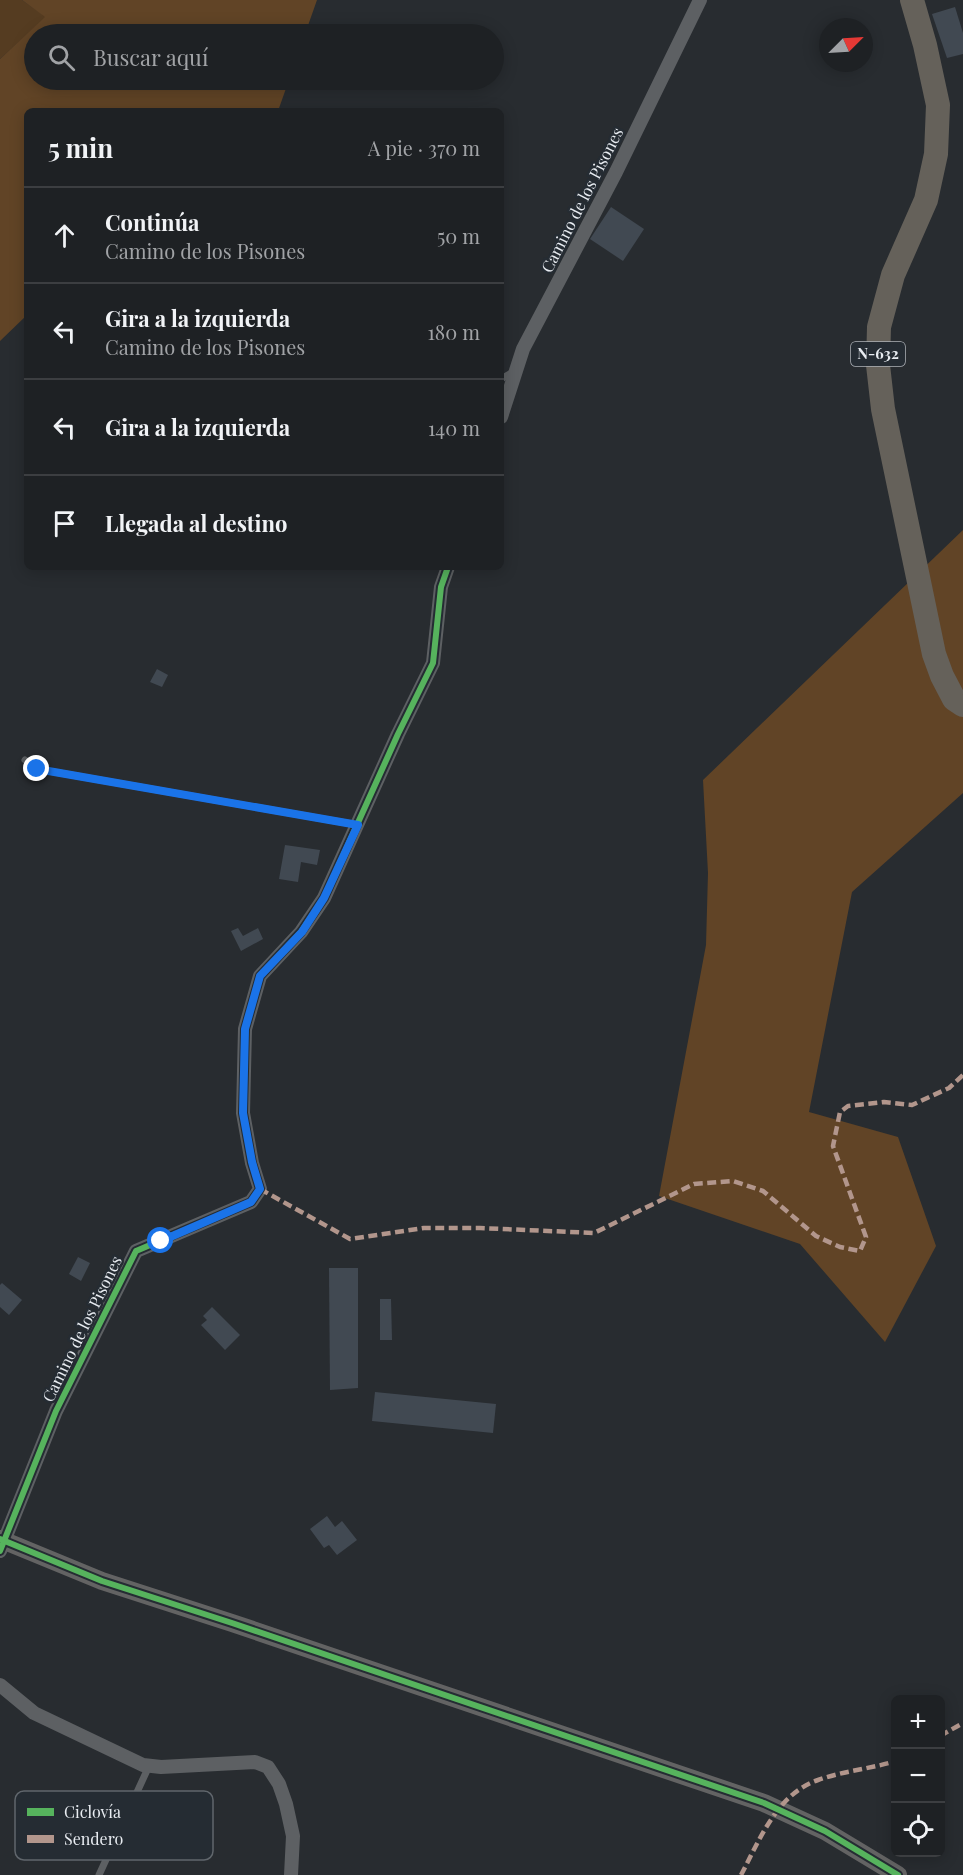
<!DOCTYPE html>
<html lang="es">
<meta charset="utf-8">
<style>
body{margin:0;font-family:"Playfair Display",serif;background:#26292c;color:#f1f3f6}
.controls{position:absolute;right:18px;bottom:18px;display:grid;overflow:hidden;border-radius:9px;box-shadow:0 3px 15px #0003}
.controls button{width:54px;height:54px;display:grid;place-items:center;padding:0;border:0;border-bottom:2px solid #3c3e41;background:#1e2124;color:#f1f3f6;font:30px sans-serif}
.compass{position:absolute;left:819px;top:18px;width:54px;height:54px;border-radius:50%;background:#1e2124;box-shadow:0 3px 15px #0003;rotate:66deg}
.stop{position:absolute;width:18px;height:18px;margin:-14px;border:4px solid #1a73e8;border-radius:50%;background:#fff}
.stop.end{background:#1a73e8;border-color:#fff;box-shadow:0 2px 6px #0008}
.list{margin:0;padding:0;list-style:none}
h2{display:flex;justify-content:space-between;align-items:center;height:78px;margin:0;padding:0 24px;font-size:26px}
h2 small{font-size:20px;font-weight:400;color:#a1a3a6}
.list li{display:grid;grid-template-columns:39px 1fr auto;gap:18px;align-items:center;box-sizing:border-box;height:96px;padding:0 24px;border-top:2px solid #3c3e41}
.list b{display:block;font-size:22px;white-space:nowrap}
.list p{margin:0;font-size:20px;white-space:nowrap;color:#a1a3a6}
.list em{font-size:20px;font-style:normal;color:#a1a3a6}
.icon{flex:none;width:33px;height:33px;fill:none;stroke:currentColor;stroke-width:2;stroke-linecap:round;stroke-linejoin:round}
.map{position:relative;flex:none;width:963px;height:1875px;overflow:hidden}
.search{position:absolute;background:#1e2124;box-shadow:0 3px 15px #0003;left:24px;top:24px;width:480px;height:66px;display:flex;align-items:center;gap:15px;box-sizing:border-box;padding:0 21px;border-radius:33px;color:#a1a3a6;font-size:22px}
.panel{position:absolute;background:#1e2124;box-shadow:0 3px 15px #0003;left:24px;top:108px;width:480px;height:462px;border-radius:9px}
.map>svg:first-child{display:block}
.green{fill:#553c21}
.forest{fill:#614426}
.building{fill:#414952}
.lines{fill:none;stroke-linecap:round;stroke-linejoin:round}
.lane{stroke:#5d6063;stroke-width:7}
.street{stroke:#5d6063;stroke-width:14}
.secondary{stroke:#636363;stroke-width:18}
.highway{stroke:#65615a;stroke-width:24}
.quiet{stroke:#b2968c;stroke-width:4.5;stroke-dasharray:9 4.5;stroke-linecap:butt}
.cycleway-casing{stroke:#252c33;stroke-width:10}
.cycleway{stroke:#56b35d;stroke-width:6}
.route{stroke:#1a73e8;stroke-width:8}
.labels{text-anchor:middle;stroke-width:5;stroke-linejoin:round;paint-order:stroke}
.shield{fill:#252c33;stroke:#aeb2b8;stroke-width:1.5}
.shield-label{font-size:15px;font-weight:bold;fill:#e8ecf1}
.street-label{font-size:16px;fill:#e8ecf1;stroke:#252c33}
.key{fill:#252c33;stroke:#60666c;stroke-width:1.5}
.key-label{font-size:16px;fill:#e8ecf1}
</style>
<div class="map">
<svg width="963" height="1875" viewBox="0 0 963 1875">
<rect width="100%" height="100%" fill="#282c30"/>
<path class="green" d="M0,0H22L46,17L0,59Z"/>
<g class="forest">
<path d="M22,0H317L305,34H34V80H289L278,111H27V315L0,341V59L45,17Z"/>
<path d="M963,530V793L852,892L809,1112L898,1137L936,1246L885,1342L800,1244L659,1196L706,945L708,873L703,780Z"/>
</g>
<g class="building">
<path d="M955,7L963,33V54L947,58L932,14Z"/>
<path d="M611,207L644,229L623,261L590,239Z"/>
<path d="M157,669L168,675L162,687L150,682Z"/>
<path d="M285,845L320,850L317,865L301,862L298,882L279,879Z"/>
<path d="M238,928L243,936L258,928L263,939L241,951L231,931Z"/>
<path d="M78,1257L90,1263L81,1281L69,1274Z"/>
<path d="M329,1268H358V1388L330,1390Z"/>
<path d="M2,1283L22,1300L9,1315L0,1307V1285Z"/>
<path d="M380,1299H391L392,1340H380Z"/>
<path d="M212,1307L240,1335L225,1350L201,1325L207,1320L203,1316Z"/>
<path d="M375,1392L496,1404L493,1433L372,1421Z"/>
<path d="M327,1516L335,1527L342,1521L357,1540L337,1555L329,1545L324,1548L310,1529Z"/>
</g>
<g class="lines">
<g class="lane">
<path d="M501,379L515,371"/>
<path d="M25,760L37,769L358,825"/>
<path d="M99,1875L149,1766"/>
</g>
<g class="street">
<path d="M501,417L523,349L616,172L700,0"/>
<path d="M0,1551L56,1411L136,1251L251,1202L260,1189L252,1163L243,1113L245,1029L260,976L301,932L324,898L398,734L433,663L441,587L448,567"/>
<path d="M0,1685L34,1713L143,1765L161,1767L255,1762L268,1767L279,1784L286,1804L293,1836L291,1875"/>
</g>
<path class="secondary" d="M0,1539L102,1581L232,1623L764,1803L825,1831L898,1875"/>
<path class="highway" d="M912,0L925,45L938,105L936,154L926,200L893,275L879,327L878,365L883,409L934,654L942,676L954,699L963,705"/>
<g class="quiet">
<path d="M260,1189L350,1239L424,1228H480L594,1233L694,1184L733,1181L763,1191L816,1236L840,1247L860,1251L866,1237L833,1146L840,1112L848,1106L884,1102L912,1105L949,1088L963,1075"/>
<path d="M940,1736L963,1723"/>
<path d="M741,1875C760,1839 777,1794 818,1780C843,1771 870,1769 896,1761"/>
</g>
<g class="cycleway-casing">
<g id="cycleway">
<path d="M0,1539L102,1581L232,1623L764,1803L825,1831L898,1875"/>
<path d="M0,1551L56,1411L136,1251L251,1202L260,1189L252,1163L243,1113L245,1029L260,976L301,932L324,898L398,734L433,663L441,587L448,567"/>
</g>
</g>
<use href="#cycleway" class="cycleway"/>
</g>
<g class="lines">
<path class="route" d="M37,769L358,825L324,898L302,932L260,976L245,1029L243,1113L252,1162L260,1189L251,1202L161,1241"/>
</g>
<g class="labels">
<rect class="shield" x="851" y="342" width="54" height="24" rx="4.5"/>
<g class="shield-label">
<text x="878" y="359">N-632</text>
</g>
<g class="street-label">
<text transform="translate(582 200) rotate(-63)" y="6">Camino de los Pisones</text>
<text transform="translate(82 1329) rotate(-64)" y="6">Camino de los Pisones</text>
</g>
</g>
<rect x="15" y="1791" width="198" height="69" rx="9" class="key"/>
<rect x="27" y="1808" width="27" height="8" fill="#56b35d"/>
<rect x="27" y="1835" width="27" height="8" fill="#b2968c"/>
<g class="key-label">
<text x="64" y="1818">Ciclovía</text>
<text x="64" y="1845">Sendero</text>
</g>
</svg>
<div class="controls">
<button>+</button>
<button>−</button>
<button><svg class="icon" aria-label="locate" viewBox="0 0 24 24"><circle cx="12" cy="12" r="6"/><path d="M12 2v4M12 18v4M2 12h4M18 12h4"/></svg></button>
</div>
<svg class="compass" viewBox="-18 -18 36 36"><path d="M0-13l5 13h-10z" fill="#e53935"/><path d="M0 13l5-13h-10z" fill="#a1a3a6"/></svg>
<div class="stop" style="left:161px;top:1241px"></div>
<div class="stop end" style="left:37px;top:769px"></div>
<div class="search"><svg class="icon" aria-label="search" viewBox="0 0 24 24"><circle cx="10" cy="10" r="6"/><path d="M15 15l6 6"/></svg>Buscar aquí</div>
<section class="panel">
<h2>5 min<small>A pie · 370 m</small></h2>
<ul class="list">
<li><svg class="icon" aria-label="ahead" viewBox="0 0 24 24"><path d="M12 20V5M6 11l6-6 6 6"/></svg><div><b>Continúa</b><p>Camino de los Pisones</p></div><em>50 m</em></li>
<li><svg class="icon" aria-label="left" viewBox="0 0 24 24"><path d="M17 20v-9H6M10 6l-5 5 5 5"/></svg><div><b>Gira a la izquierda</b><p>Camino de los Pisones</p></div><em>180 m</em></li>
<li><svg class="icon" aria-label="left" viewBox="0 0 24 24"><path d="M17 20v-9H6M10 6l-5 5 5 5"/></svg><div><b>Gira a la izquierda</b></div><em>140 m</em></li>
<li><svg class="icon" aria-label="arrive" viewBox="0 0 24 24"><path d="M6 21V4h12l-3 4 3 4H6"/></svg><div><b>Llegada al destino</b></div></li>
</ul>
</section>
</div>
